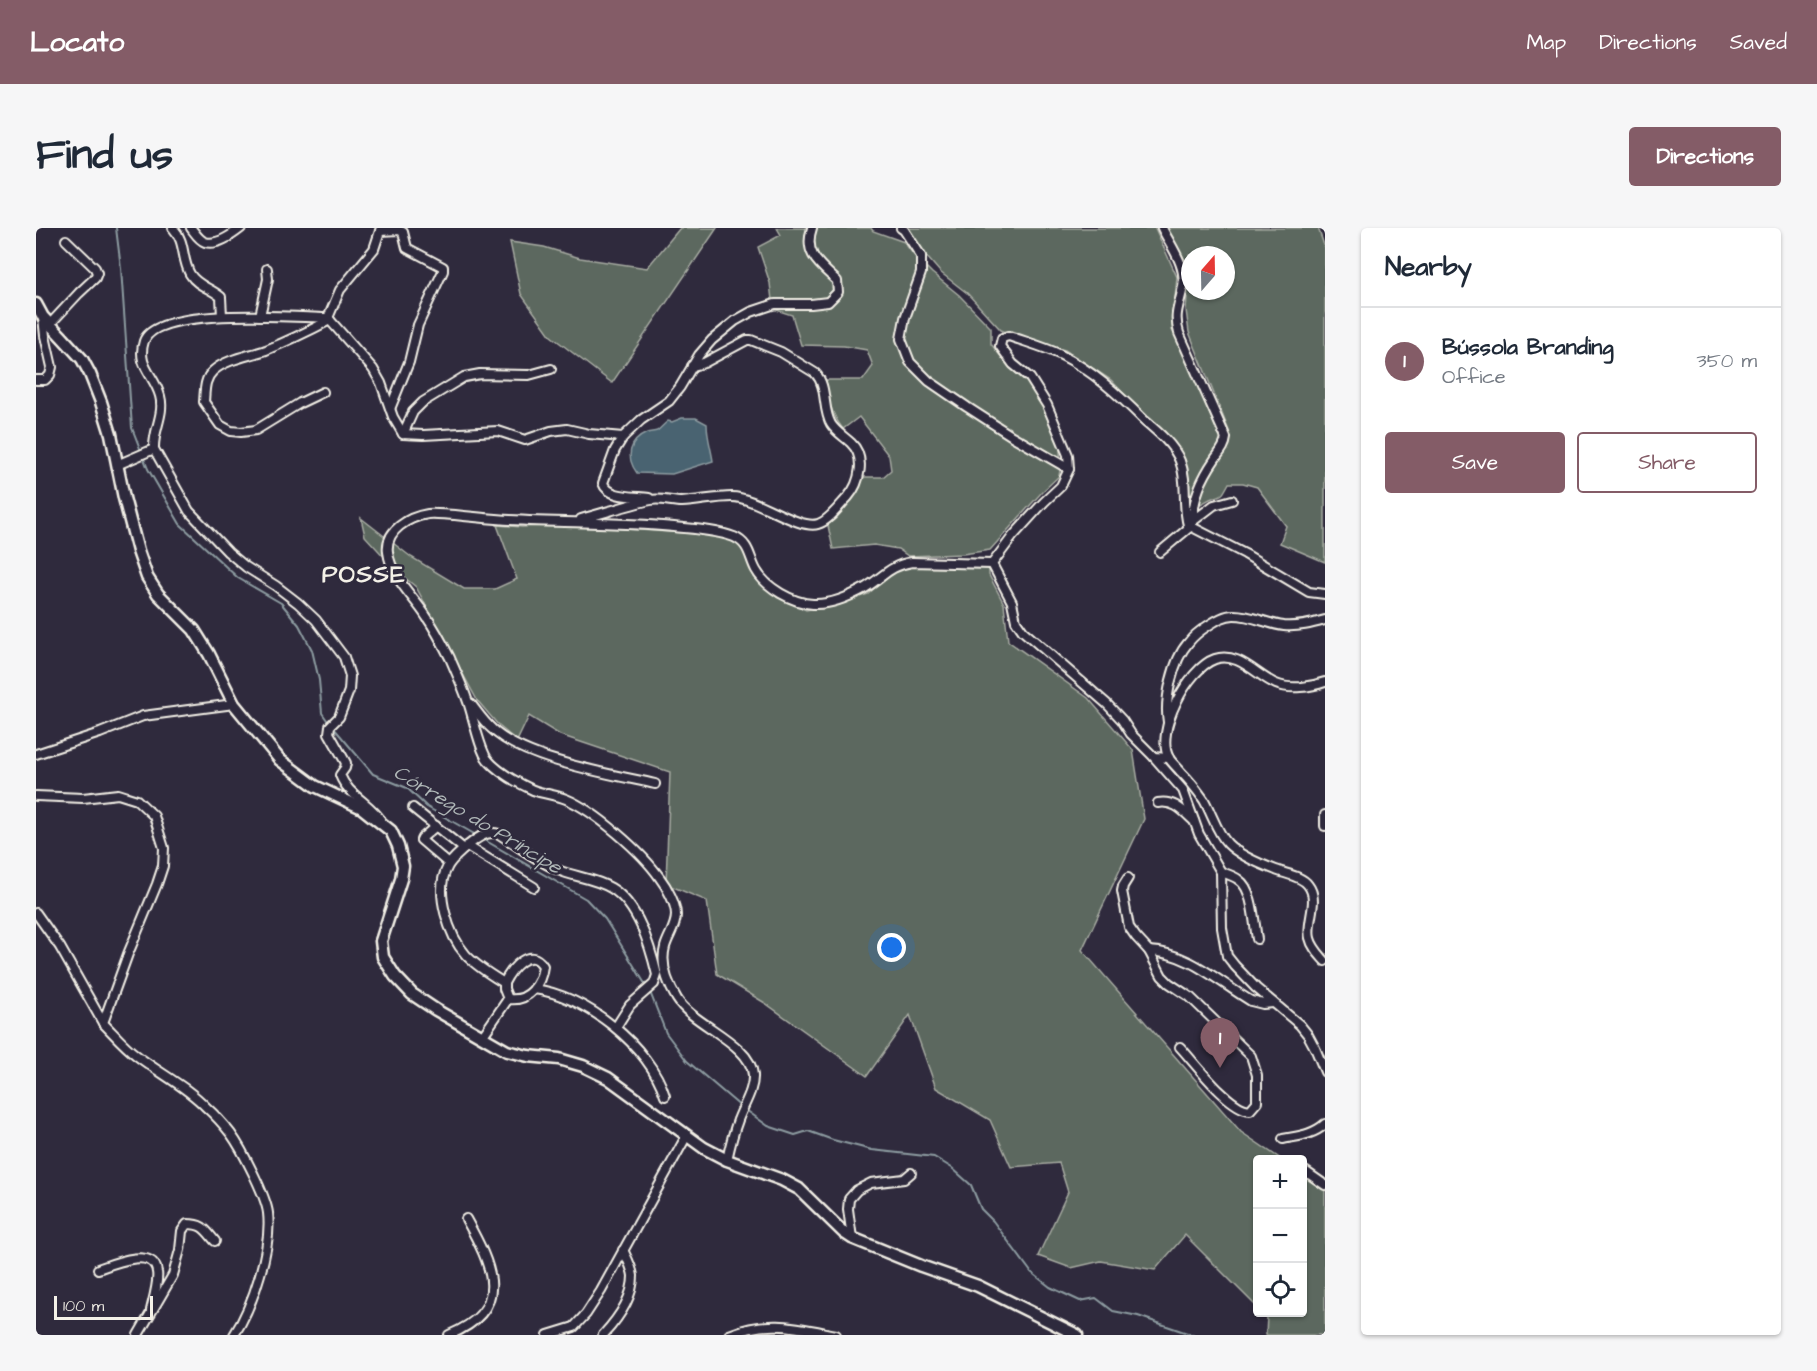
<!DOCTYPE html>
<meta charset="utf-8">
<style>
body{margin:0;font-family:"Architects Daughter",sans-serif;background:#f6f6f7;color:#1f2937}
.controls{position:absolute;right:18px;bottom:18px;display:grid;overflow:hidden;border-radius:6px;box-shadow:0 2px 4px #0004}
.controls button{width:54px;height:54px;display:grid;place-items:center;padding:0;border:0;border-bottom:2px solid #e0e1e3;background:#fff;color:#1f2937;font:30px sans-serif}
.compass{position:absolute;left:1145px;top:18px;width:54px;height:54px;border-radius:50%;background:#fff;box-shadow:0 2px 4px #0004;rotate:20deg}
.scale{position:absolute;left:18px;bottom:15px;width:99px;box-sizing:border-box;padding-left:6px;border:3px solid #f4f1e8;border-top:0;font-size:16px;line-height:21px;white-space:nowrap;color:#f4f1e8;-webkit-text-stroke:4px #2f2a3d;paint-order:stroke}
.you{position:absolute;left:856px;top:720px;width:21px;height:21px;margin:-15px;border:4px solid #fff;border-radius:50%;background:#1a73e8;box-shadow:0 0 0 9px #1a73e833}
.badge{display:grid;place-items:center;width:39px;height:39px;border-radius:50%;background:#845c67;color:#fff;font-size:20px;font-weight:700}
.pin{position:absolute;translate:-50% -50px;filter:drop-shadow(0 2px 3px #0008)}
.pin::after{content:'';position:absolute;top:32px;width:21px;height:18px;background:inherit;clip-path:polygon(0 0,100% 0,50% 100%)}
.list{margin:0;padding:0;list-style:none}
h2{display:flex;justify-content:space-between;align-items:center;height:78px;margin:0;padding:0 24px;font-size:26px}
h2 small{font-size:20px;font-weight:400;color:#747a83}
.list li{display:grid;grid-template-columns:39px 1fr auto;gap:18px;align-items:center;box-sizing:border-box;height:108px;padding:0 24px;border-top:2px solid #e0e1e3}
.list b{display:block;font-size:22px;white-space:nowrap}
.list p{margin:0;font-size:20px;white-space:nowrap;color:#747a83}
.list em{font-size:20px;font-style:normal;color:#747a83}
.actions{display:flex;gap:12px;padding:18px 24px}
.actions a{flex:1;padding:14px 0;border:2px solid #845c67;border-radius:6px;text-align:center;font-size:21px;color:#845c67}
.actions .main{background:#845c67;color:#fff}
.icon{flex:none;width:33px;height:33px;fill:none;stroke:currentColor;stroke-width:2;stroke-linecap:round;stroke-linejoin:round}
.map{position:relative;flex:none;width:1289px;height:1107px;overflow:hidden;border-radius:6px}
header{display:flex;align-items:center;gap:36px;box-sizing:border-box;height:84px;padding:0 30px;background:#845c67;color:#fff}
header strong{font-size:28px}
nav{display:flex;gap:33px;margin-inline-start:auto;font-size:21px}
.intro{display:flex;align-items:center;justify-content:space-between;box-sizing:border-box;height:144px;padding:0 36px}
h1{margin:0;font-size:42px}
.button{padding:15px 27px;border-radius:6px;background:#845c67;color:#fff;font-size:21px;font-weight:700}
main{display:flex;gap:36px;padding:0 36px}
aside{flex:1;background:#fff;border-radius:6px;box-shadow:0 2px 4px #0004}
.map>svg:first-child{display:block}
.green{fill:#5b685e;stroke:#a8aca3;stroke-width:1.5;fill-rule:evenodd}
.water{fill:#496371;stroke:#8d9ca1;stroke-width:1.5}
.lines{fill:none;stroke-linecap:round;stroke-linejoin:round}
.stream{stroke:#8d9ca1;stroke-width:2}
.street-casing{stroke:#f4f1e8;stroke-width:12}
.secondary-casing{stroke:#f4f1e8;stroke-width:15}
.street{stroke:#2f2a3d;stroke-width:8}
.secondary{stroke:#2f2a3d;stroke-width:10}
.labels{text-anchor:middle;stroke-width:5;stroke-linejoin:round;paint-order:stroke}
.water-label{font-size:20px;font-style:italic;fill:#b0b8b8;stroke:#2f2a3d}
.district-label{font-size:24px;font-weight:bold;letter-spacing:1.5px;fill:#f4f1e8;stroke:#2f2a3d}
</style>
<header>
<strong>Locato</strong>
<nav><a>Map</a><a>Directions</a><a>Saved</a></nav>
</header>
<div class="intro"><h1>Find us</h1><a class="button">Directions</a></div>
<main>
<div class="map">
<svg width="1289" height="1107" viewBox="0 0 1289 1107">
<rect width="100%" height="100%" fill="#2f2a3d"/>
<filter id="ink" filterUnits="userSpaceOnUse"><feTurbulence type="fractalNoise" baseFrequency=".0167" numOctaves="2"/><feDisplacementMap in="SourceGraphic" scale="12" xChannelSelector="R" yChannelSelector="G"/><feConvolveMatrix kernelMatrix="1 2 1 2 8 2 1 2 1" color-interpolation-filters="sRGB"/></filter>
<g filter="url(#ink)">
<g class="green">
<path d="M644,0H681L576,155L515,108L485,66L474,14L508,19L544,30L611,40Z"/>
<path d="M741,0H835L837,3L868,14L877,26L896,45L923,67L955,100V116L966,130L990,151L1001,166L1023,213L1025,236L1023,248L1006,264L954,322L927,326L872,328L862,321L838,317L797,321L791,293L812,275L827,249H847L855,242L853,228L823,189L807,201C795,186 792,171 789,152H827L837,138L831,122L808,118L765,117L756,87L737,81L734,55L722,19L745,7Z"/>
<path d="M872,0H1119L1141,49L1136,102L1144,116L1186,215C1169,235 1160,253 1153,278L1148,230L1075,152L1029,122L991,113L965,102L931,65L904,44L885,22Z"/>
<path d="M1131,0H1282L1289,20V334L1244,315L1250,298L1221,259L1207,255H1193C1184,272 1187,265 1174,271C1170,273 1167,275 1164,276C1166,251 1181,235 1194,215L1193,203L1153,104L1150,82L1153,40ZM1154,27H1190V63H1154Z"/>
<path d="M325,290L375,329L428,361H459L481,351L461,297L486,299L530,297L692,308L706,317L718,349L741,369L770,382L801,376L832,366L856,344L875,336L953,338V347L968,376L972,413L1052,470L1097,522L1108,591L1046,722L1205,904L1245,931L1222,932L1221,1079L1149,1007L1119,1042L1065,1033L1035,1040L1002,1028L1032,964L1023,935L975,939L954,892L900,860L874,787L831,848L729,775L681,746L671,673L630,656L634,544L524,507L493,488L481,513L463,498L441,472L380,359L363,345L329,308Z"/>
<path d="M1267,946L1289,961V1107H1230L1231,1088L1227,1085L1266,1084Z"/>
</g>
<path class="water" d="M646,190H660L671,196C671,209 675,220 677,233L636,246L601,245C589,229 593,213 611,205C614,204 618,204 621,203C625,200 628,196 632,193L636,194Z"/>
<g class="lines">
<g class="stream">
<path d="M80,0L85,40L96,200L112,241L144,296L202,350L245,375L263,397L276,422L283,452L286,485L293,495"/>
<path d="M297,499L337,546L371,560L391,579L440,607"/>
<path d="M445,610L550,671L569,691L611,759"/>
<path d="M614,764L630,805L651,833L705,879"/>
<path d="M710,882L732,898L759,907L772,903L797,912L836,922L898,929L916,940L935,957L945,981L957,993L995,1044L1014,1059L1044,1073L1060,1070L1077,1083L1102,1088L1157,1107"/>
</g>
<g class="street-casing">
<g id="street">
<path d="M137,0C150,14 145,30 154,46C161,58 175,60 185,69L186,88"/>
<path d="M155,0C159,5 163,12 169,14C181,18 196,7 205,0"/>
<path d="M865,0L868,2L885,28V45L869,90L865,111L874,134L893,153L931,179L976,208L1033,241"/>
<path d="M1126,0C1134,17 1151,38 1147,58C1144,77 1137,85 1143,105L1190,210C1189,219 1184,224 1179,231C1166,250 1157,269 1157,293L1152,297C1146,276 1152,254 1144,233C1138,217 1121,203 1108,192C1083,167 1057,143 1025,127C1009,119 990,114 973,108L966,110L964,118L977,136L994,150L1011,177L1032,227L1033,241L1025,258L1008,274L977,308L956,336L976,374L980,393L987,403L1071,476L1086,492L1095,506L1118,529L1133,530"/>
<path d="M344,3L363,2L367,4L371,20L407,39V43L382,97L373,134L354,181"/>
<path d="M224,88L232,51L231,41"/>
<path d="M292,90L304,62L338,21L345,0"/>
<path d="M14,96L43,65L59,50L61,45L59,40L30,12"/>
<path d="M0,152H9L14,147L16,139L9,108L7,89"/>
<path d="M287,164L264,175L220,202L205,204L195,203L184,197L168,174C169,163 168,151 177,143C190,131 213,128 230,122C252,113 273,103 294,92"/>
<path d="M367,206L377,184L387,174L428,149L444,146L493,147L515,141"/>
<path d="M81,237L118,221"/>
<path d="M613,270C598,268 572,270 567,255L579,222L587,209L605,192L633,173L644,159L663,127L676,112L699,93L715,84L739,76H775L792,74L802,64L801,53C784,37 767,26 776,0"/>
<path d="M545,291C568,285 591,277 615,272C625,270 636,274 646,274C663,273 680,269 696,269C720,269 762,302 782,296C793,293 804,277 812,269C824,255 830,229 815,215C809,209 800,204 795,196C786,181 792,158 779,145L745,124L715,112H711L668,135L656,138"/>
<path d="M1157,293L1178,277L1196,272"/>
<path d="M1152,297L1209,326L1273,364L1289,366"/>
<path d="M1124,324L1154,299"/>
<path d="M1289,454C1275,459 1254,462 1240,456C1221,448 1202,423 1179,431C1152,440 1118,504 1133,530C1136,535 1142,540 1145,544C1154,553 1161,562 1168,572C1176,586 1181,605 1192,616C1204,628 1224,636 1240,642C1249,646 1266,648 1272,657C1284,672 1270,694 1274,710C1276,719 1283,726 1289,733"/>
<path d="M435,476C442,485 448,494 456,501C488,532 575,546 619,556"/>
<path d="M1132,494C1128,472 1137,432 1152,415C1158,407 1165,402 1173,397C1181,392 1189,387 1198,387C1216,387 1231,396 1248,398C1263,399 1275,396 1289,392"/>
<path d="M0,526L64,505L107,488L198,476"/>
<path d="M1118,529L1147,562L1163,606L1185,644L1186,700L1191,728L1199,738L1220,760L1264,797L1272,807L1279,820L1289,844"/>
<path d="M0,568L47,570L82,566L101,572L118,588L128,620L127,638L121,656L92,726L67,795C78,806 88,818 100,827C123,845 150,858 170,879C179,887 188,897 195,906C206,921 230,968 232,985C236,1019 217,1078 198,1107"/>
<path d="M1122,575C1138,572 1147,583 1158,593"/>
<path d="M377,580L428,621"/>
<path d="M1289,587V598"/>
<path d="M346,594C335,575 312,568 304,547L309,540L310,535L293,505L294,498L303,489L313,463L314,448L308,429L280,392L262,375L240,358L210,339L192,324L153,283L118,221C117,202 129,186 124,168C118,146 100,138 108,113C120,78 259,89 292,90L337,141L345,155L357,189L367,206L387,207L462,203L489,212L515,203L531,201L553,206L587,209"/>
<path d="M400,598L386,610L385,612L413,636"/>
<path d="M431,618L498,659"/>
<path d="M1185,644C1191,646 1198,648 1203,652C1217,661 1218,695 1221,711"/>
<path d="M1092,650L1087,658L1086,663L1093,699L1100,709L1113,723"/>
<path d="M0,685L24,719L67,795"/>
<path d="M468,755C475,741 494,717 507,738C505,756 493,774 472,771"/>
<path d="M498,761C549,767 614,818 629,868"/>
<path d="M446,809L472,771L468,761V755C455,747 440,738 430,727C413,708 398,664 411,640C414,632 424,625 430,619C440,611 450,602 463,606C482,618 501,633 522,642C539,649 558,650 575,660C602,676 614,718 621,747L618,756L594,777L580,799"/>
<path d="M1144,819C1159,835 1193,881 1214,882L1221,874V847L1215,828L1154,769L1133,755L1126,748L1113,723C1154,725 1181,753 1215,773L1227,776L1237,775"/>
<path d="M1247,911C1262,908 1277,907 1289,896"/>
<path d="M691,932C694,918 697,905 702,892C707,878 718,862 717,847C715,815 657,797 641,771C632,756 624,737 629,719C632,708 640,699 640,687C640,676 631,659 624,650C606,624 559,583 530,571C520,567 508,566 497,562C482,555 463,545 452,532C444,523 437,488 432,474C427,459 420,444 414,430C407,416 399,401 390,388C377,368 355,349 352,324C349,302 373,289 392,286C400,285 410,287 419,287C437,289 455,291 474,292C528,295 583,294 638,299C657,301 680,302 698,309C714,316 713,329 720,342C730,360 757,375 777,376C795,377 813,369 829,360C848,349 852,338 876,334L956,336"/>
<path d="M1266,941L1289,957"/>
<path d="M816,1010L812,981L813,971L821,962L835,955L868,951L875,945"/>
<path d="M62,1041C76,1036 118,1018 121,1044C123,1053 117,1073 115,1082"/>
<path d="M102,1107L137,1047L144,1022L146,1003L151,996C167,996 169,1001 179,1013"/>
<path d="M413,1107C477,1081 456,1038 430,991"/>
<path d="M512,1107L538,1099L550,1086L565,1063L651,907"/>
<path d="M567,1107C581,1092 597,1070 597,1048C596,1039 591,1030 587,1022"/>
<path d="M693,1107C733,1091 760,1099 800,1107"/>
</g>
</g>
<g class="secondary-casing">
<path id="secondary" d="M0,76L7,89L26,109L46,131L54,146L65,174L75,206L88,270L102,323L111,349L122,366L158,402L173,426L198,476L244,532L279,558L326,580L355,603L362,618L367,638L365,651L345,713L347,729L359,748L376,766L400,782L471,823L492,828L523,831L547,838L572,850L668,920L691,932L746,952L763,961L807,1004L816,1010L885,1038L942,1058L1041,1107"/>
</g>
<use href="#street" class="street"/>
<use href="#secondary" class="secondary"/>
</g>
</g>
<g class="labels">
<g class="water-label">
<text transform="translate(442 591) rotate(31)" y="7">Córrego do Príncipe</text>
</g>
<g class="district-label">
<text x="328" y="354">POSSE</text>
</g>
</g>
</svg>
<div class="controls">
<button>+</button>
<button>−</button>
<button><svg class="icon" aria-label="locate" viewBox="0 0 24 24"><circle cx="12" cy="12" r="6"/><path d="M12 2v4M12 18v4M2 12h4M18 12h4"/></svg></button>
</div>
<svg class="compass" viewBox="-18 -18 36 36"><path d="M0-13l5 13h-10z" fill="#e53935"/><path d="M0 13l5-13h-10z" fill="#747a83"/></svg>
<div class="scale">100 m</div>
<div class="you"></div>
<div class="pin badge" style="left:1184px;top:840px">1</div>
</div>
<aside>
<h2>Nearby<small></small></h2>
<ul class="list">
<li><span class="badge">1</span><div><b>Bússola Branding</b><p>Office</p></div><em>350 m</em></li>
</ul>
<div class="actions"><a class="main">Save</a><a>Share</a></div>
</aside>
</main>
